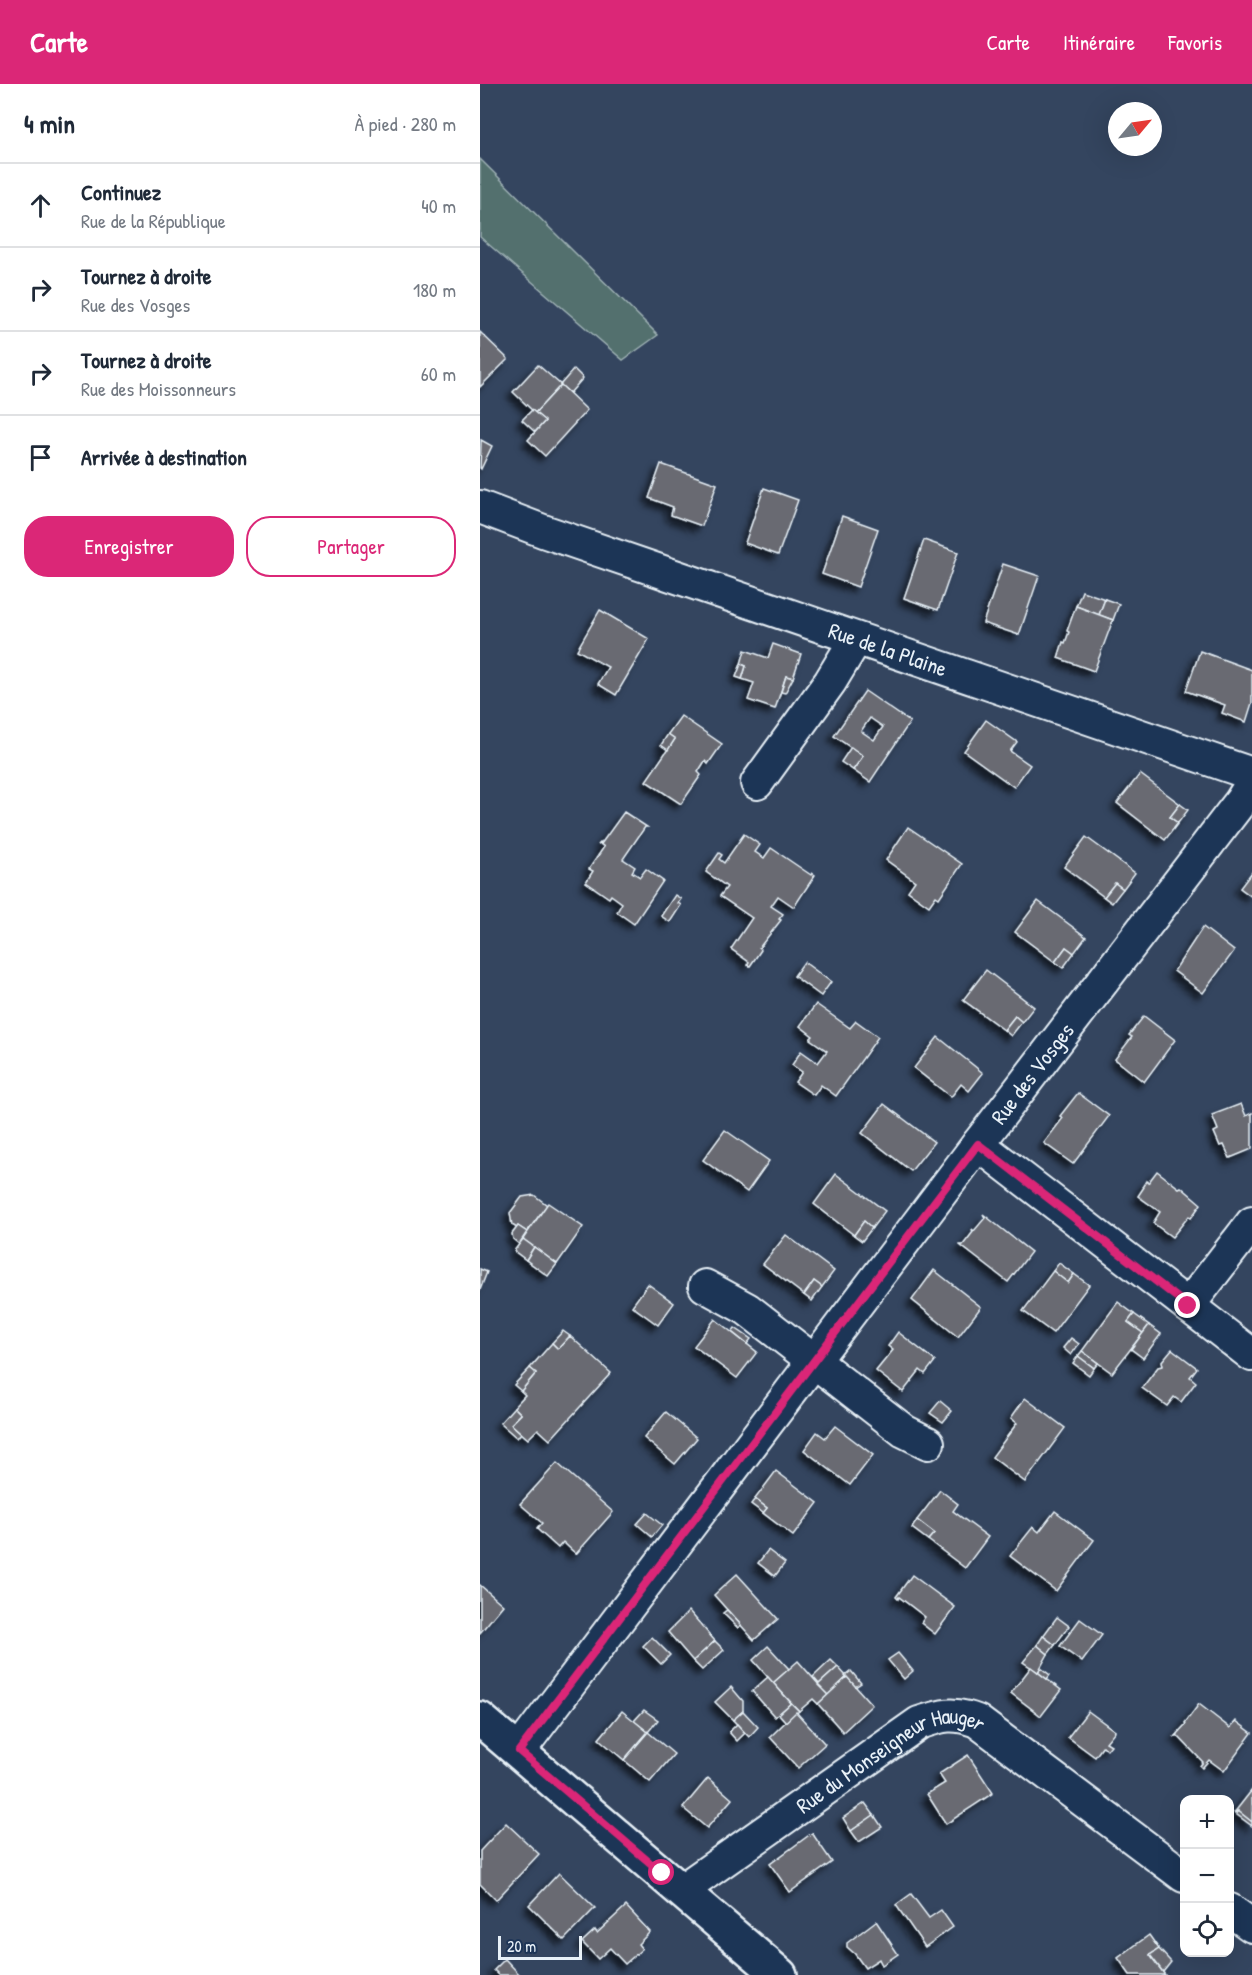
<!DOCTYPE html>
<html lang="fr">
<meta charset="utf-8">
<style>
body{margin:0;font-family:"Patrick Hand",sans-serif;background:#f2f2f3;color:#1f2937}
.controls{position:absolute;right:18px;bottom:18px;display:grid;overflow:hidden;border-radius:12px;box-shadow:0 6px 24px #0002}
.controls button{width:54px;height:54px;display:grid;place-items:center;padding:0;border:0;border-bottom:2px solid #e0e1e3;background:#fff;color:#1f2937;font:30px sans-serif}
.compass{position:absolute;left:628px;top:18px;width:54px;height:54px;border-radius:50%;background:#fff;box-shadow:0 6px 24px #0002;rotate:61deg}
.scale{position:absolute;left:18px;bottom:15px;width:84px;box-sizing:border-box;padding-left:6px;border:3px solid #e8f1f8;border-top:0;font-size:16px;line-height:21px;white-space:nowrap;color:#e8f1f8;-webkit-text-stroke:4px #1d3557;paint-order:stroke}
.stop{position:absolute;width:18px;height:18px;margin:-14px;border:4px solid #db2777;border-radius:50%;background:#fff}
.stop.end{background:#db2777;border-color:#fff;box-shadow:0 2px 6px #0008}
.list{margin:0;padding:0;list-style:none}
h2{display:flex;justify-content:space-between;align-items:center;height:78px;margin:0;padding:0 24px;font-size:26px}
h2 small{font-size:20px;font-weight:400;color:#747a83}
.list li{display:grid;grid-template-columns:39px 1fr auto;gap:18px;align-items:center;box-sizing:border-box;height:84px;padding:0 24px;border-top:2px solid #e0e1e3}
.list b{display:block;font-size:22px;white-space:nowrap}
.list p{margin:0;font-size:20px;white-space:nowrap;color:#747a83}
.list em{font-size:20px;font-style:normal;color:#747a83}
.actions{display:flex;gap:12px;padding:18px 24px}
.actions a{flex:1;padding:14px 0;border:2px solid #db2777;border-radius:24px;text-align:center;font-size:21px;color:#db2777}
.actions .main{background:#db2777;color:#fff}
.icon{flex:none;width:33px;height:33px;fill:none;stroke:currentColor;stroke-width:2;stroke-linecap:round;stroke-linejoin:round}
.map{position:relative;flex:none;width:772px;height:1891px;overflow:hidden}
header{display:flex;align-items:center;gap:36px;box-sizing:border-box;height:84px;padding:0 30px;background:#db2777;color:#fff}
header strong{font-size:28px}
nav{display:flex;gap:33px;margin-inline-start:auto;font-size:21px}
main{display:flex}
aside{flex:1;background:#fff}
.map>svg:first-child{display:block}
.green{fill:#52706e;stroke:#9db0b3;stroke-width:1.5}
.building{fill:#696b72;stroke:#e8f1f8;stroke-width:1.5;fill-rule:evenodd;filter:url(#shadow)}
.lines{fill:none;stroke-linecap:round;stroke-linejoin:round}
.minor-casing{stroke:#e8f1f8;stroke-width:36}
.major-casing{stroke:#e8f1f8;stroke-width:38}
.minor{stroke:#1d3557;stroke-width:32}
.major{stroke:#1d3557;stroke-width:33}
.route{stroke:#db2777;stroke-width:8}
.labels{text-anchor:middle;stroke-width:6;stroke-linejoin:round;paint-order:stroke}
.street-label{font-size:22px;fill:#e8f1f8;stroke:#1d3557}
</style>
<header>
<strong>Carte</strong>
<nav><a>Carte</a><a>Itinéraire</a><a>Favoris</a></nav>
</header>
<main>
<aside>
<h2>4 min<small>À pied · 280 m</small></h2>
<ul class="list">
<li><svg class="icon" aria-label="ahead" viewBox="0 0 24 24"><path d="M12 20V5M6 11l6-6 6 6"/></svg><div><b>Continuez</b><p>Rue de la République</p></div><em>40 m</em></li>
<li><svg class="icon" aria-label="right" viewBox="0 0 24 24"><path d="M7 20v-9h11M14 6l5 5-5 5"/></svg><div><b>Tournez à droite</b><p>Rue des Vosges</p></div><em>180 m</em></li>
<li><svg class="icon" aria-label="right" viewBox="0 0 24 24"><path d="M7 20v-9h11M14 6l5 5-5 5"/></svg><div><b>Tournez à droite</b><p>Rue des Moissonneurs</p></div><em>60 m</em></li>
<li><svg class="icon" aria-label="arrive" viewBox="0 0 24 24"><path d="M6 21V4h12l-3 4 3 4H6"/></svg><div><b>Arrivée à destination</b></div></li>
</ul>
<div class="actions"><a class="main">Enregistrer</a><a>Partager</a></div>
</aside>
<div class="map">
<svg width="772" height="1891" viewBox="0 0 772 1891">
<defs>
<filter id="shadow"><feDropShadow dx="-5.5" dy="5.5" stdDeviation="3" flood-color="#0009"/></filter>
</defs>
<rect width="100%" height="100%" fill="#34455f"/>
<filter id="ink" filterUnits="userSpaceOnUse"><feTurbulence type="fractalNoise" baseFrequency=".0167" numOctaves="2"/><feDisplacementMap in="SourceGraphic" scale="12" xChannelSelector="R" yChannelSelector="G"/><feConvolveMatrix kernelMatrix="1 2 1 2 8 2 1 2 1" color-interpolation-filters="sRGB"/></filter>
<g filter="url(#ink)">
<path class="green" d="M0,75L178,251L143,276L0,153Z"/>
<g class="building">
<path d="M0,248L28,275L0,303Z"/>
<path d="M58,281L81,301L55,329L33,308Z"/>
<path d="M94,285L103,294L90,309L80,301Z"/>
<path d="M81,301L107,326L65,372L48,356L65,337L55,329Z"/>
<path d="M52,326L65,337L55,348L42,336Z"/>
<path d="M1,356L12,362L1,385L0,384Z"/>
<path d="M181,380L237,400L222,442L191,431L193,423L169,414Z"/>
<path d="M284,404L318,416L298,471L265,459Z"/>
<path d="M362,432L398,445L378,503L342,490Z"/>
<path d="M444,456L478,468L458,526L424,514Z"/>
<path d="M523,480L559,492L539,551L503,539Z"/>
<path d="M602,507L625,515L619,531L596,522Z"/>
<path d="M625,515L639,520L633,536L619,531Z"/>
<path d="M596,522L633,536L614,587L578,574L583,558L585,559L589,548L587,547Z"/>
<path d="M120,526L169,555L136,611L118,600L128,583L97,566Z"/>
<path d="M293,560L321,570L313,594L306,592L295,625L268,616L274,599L262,595L266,582L261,580L265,566L288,574Z"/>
<path d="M720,567L772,586V619L766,638L742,629L745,621L706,607Z"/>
<path d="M261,580L266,582L262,595L256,593Z"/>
<path d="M306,592L313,594L305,609L301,608Z"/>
<path d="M385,607L430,638L390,698L373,686L383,672L354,652ZM390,634L403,643L394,656L381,647Z"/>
<path d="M201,632L242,660L228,680L225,677L218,688L221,691L201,720L166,697L195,655L188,650Z"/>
<path d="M506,636L537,658L530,667L550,681L534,703L484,667Z"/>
<path d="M188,650L195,655L188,666L181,661Z"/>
<path d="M371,663L383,672L373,686L361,678Z"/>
<path d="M660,690L700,720L690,733L698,739L685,756L637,719Z"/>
<path d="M700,720L708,726L698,739L690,733Z"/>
<path d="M144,728L167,743H165L143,775L155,783L152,788L160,793L166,785L183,797L154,840L137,828L142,819L131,811L129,814L106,798L113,787L109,785L124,763L120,760L118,761L120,759L121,760Z"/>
<path d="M428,743L482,780L459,814L456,812L449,822L428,807L435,797L406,776Z"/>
<path d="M264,750L280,761L275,768L284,774L291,764L331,791L332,789L335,791L314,823L298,812L291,822L303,830L299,835L301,836L279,864L281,866L270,882L267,881L269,878L251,865L272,834L240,812L247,803L226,788L239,769L242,771L239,775L244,779Z"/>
<path d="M606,753L655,789L643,805L635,799L624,813L584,783Z"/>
<path d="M772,788V813L760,804Z"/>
<path d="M635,799L643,805L632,819L624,813Z"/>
<path d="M195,811L201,815L198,819L201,821L190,838L181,832Z"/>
<path d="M558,817L606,853L594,869L586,863L575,878L535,848Z"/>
<path d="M723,843L754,867L723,909L694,887Z"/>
<path d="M586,863L594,869L583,884L575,878Z"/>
<path d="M324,878L351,898L341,912L314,892Z"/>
<path d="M506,886L554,923L542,938L535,932L524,946L483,916Z"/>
<path d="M336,920L370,944L376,937L398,953L356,1012L341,1001L334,1011L315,998L322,988L312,981L321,967L338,979L347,967L330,955L333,952L320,942Z"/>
<path d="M535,932L542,938L531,952L524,946Z"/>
<path d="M664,932L695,956L664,998L635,975L652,953L649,951Z"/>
<path d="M458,953L503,989L489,1007L481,1000L471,1013L434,984Z"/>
<path d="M598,1009L629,1032L593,1080L564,1059L583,1034L580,1032Z"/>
<path d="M404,1020L454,1058L431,1087L382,1049Z"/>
<path d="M761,1020L766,1032L772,1029V1065L750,1074L744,1061L740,1062L734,1048L738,1046L732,1031Z"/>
<path d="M245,1046L289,1077L267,1108L223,1076Z"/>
<path d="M677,1087L699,1104L701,1103L721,1120L711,1134L709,1132L692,1153L673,1139L680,1128L658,1112L664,1103L663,1102L666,1097L668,1099Z"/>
<path d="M356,1090L405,1127L392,1144L384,1137L374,1151L334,1120Z"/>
<path d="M54,1111L67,1121L47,1148L38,1142L37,1144L32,1141L30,1129L42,1113Z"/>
<path d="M68,1119L103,1143L77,1180L43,1155Z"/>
<path d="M503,1130L551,1168L528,1198L480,1161H483L493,1148L492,1145L494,1147L505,1134Z"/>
<path d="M384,1137L392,1144L382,1157L374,1151Z"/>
<path d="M38,1142L47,1148L39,1160L33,1155L32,1150Z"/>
<path d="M306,1151L354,1187L342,1203L334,1197L324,1211L283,1180Z"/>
<path d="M43,1155L54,1163L46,1176L34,1167Z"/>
<path d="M54,1163L77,1180L68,1192L46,1176Z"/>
<path d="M579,1179L594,1190L588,1199L573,1187Z"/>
<path d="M0,1185L7,1188L0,1206Z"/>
<path d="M454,1186L501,1223L478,1253L432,1216Z"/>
<path d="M573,1187L588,1199L594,1190L609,1201L573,1249L543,1227Z"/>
<path d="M334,1197L342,1203L332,1217L324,1211Z"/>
<path d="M168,1200L194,1219L178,1241L152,1222Z"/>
<path d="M638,1218L654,1230L648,1238L663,1249L632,1289L602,1267Z"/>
<path d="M654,1230L669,1241L663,1249L648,1238Z"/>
<path d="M235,1235L277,1268L257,1294L214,1262Z"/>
<path d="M669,1241L681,1250L663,1274L651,1265Z"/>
<path d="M255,1244L271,1255L267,1260L252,1248Z"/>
<path d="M83,1247L90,1252L78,1265L72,1259Z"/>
<path d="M418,1248L455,1277L445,1290L440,1286L423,1308L396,1287L413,1266L408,1262Z"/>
<path d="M90,1252L131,1289L70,1356L58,1345L48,1355L31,1340L41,1330L34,1323L45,1311L41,1307L56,1289L50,1284L72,1259L78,1265Z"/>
<path d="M591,1254L599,1260L591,1271L583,1264Z"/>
<path d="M692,1265L717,1284L710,1293L716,1298L701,1318L694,1313L687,1322L662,1304L678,1283L683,1282L682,1277Z"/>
<path d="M602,1267L618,1279L614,1284L598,1272Z"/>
<path d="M598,1272L614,1284L609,1291L593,1279Z"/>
<path d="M50,1284L56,1289L41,1307L34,1301Z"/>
<path d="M545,1314L585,1344L545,1398L512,1373L537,1339L531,1334Z"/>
<path d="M460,1317L472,1327L463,1338L450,1329Z"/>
<path d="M34,1323L41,1330L31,1340L41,1349L37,1354L20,1339Z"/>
<path d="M186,1328L217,1354L195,1380L164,1354Z"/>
<path d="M355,1342L393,1371L370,1401L324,1366L337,1348L345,1354Z"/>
<path d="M77,1379L133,1428L96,1470L83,1458L78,1464L57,1445L62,1439L40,1420Z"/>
<path d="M296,1387L338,1419L313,1452L283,1429L287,1424L275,1415Z"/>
<path d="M460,1406L478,1420L473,1427L508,1453L485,1484L448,1456L454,1449L437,1436Z"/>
<path d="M275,1415L287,1424L283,1429L271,1420Z"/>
<path d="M575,1427L614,1456L576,1507L530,1472L553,1443L559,1448Z"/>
<path d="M167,1429L182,1441L172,1453L157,1440Z"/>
<path d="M437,1436L454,1449L448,1456L432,1444Z"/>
<path d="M288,1466L305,1479L295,1492L278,1479Z"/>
<path d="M257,1490L298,1535L274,1556L234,1511Z"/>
<path d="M432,1491L475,1523L455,1550L441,1539L445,1533L419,1513L418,1515L416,1513Z"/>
<path d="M0,1501L23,1521L0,1549Z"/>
<path d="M247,1526L261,1541L258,1544L243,1529Z"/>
<path d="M209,1527L235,1557L213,1577L188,1548Z"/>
<path d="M577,1533L589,1542L575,1561L563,1552Z"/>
<path d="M600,1535L622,1551L602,1578L580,1562Z"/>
<path d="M563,1552L575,1561L568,1570L557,1561Z"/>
<path d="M172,1553L190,1571L181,1580L163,1562Z"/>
<path d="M235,1557L244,1566L222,1586L213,1577Z"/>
<path d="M557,1561L568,1570L558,1588L543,1578Z"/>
<path d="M288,1562L309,1585L293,1599L273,1576Z"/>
<path d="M418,1569L433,1587L424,1595L408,1576Z"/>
<path d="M351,1576L358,1583L339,1600L333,1593Z"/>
<path d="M318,1577L348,1611L338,1620L333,1615L319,1627L293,1599Z"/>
<path d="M358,1583L367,1593L348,1611L338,1601Z"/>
<path d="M551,1583L581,1606L561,1632L531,1609Z"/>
<path d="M561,1584L570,1591L567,1595L558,1588Z"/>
<path d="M371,1587L381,1599L375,1603L365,1592Z"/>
<path d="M288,1593L311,1619L295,1633L272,1607Z"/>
<path d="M367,1593L392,1621L363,1648L338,1620Z"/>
<path d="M251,1603L263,1617V1627L253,1636L235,1618Z"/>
<path d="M311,1619L319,1627L306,1638L299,1630Z"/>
<path d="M719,1620L750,1644L756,1637L772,1649L744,1687L729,1676L722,1684L720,1682L723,1678L697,1651L694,1653L706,1640L705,1639Z"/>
<path d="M164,1626L178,1636L168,1648L154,1637Z"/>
<path d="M142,1627L168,1648L144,1676L119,1655Z"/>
<path d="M263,1627L278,1643L269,1653L253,1636Z"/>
<path d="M608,1627L635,1647L626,1658L631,1661L627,1666L623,1662L615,1673L588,1653Z"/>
<path d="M316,1628L345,1660L318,1684L290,1653Z"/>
<path d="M257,1640L265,1649L257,1657L249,1648Z"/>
<path d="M168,1648L194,1670L170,1698L144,1676Z"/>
<path d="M488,1671L513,1709L466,1740L447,1710L465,1699L459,1690Z"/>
<path d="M228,1694L252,1715L227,1744L203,1724Z"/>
<path d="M772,1706V1738L758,1727L754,1729Z"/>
<path d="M385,1719L394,1731L371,1747L363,1734Z"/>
<path d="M758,1727L772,1738V1742L756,1730Z"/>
<path d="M394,1731L402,1743L379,1758L371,1747Z"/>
<path d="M26,1739L59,1770L16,1816L0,1800V1767Z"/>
<path d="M332,1749L352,1778L310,1808L290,1780Z"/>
<path d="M79,1789L115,1824L84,1856L49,1821Z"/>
<path d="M431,1810L449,1834L461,1826L473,1843L445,1863L416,1821Z"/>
<path d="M146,1822L170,1848L158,1860L162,1865L145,1880L130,1864L118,1875L102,1858L115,1846L117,1849Z"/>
<path d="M396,1837L418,1870L402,1881L399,1875L385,1884L375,1870L367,1863V1859Z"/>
<path d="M669,1851L679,1865L670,1871L685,1891H650L638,1874Z"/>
<path d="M679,1865L691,1878L683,1888L670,1871Z"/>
<path d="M25,1875L40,1891H19L14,1886Z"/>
</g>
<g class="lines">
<g class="minor-casing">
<g id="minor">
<path id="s1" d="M0,423L63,447L772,690"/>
<path d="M277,699L350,598L376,555"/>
<path d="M498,1060L772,1271"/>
<path d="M225,1202L267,1225L424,1347L448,1359"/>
<path d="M708,1222L772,1139"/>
<path id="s2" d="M39,1667L498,1060L761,717L772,699"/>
<path id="s3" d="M202,1806L439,1639C463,1631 473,1628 497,1637L704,1792"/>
<path d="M750,1826L772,1842"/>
</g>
</g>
<g class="major-casing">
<path id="major" d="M0,1635L300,1891"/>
</g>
<use href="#minor" class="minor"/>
<use href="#major" class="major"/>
</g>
</g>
<g class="lines" filter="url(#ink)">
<path class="route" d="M182,1789L39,1667L498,1060L708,1222"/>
</g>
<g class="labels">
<g class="street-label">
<text dy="8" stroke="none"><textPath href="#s1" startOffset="432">Rue de la Plaine</textPath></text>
<text dy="8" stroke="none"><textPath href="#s2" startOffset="850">Rue des Vosges</textPath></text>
<text dy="8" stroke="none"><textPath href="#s3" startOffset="250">Rue du Monseigneur Hauger</textPath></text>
</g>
</g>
</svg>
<div class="controls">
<button>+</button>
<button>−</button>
<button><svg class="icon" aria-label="locate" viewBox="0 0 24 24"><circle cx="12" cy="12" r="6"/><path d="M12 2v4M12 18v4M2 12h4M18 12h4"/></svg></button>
</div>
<svg class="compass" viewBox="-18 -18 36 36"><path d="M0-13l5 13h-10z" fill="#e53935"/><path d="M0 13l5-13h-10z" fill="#747a83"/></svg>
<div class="scale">20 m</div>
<div class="stop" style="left:182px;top:1789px"></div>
<div class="stop end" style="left:708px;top:1222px"></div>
</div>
</main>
